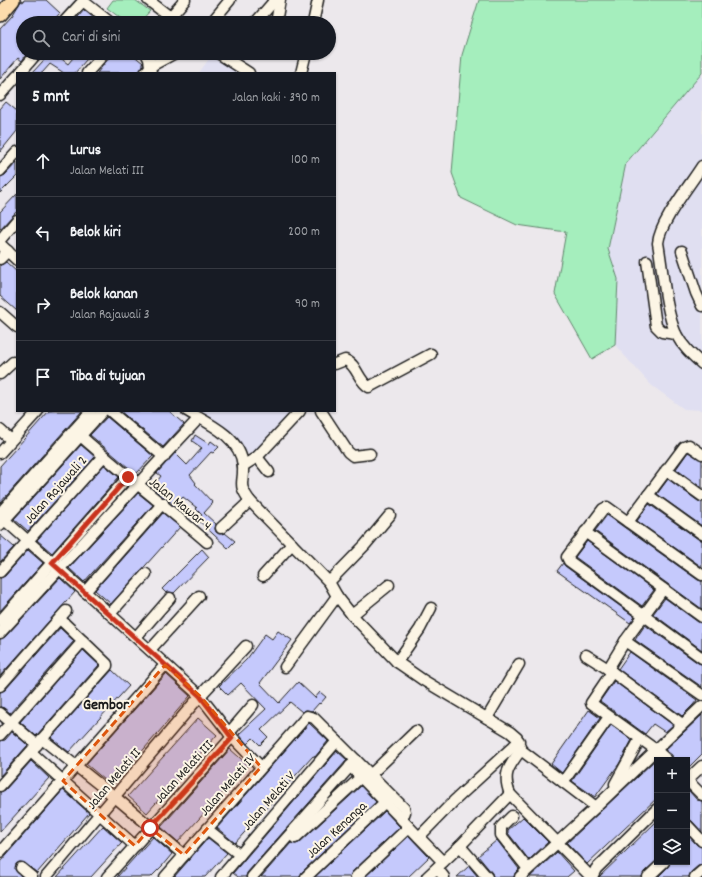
<!DOCTYPE html>
<html lang="id">
<meta charset="utf-8">
<style>
body{margin:0;font-family:Dekko,sans-serif;background:#20242c;color:#f1f3f6}
.controls{position:absolute;right:12px;bottom:12px;display:grid;overflow:hidden;border-radius:0px;box-shadow:0 1px 3px #0004}
.controls button{width:36px;height:36px;display:grid;place-items:center;padding:0;border:0;border-bottom:1px solid #363941;background:#171b24;color:#f1f3f6;font:20px sans-serif}
.stop{position:absolute;width:12px;height:12px;margin:-9px;border:3px solid #c8321e;border-radius:50%;background:#fff}
.stop.end{background:#c8321e;border-color:#fff;box-shadow:0 1px 4px #0008}
.list{margin:0;padding:0;list-style:none}
h2{display:flex;justify-content:space-between;align-items:center;height:52px;margin:0;padding:0 16px;font-size:17px}
h2 small{font-size:13px;font-weight:400;color:#9ea1a6}
.list li{display:grid;grid-template-columns:26px 1fr auto;gap:12px;align-items:center;box-sizing:border-box;height:72px;padding:0 16px;border-top:1px solid #363941}
.list b{display:block;font-size:15px;white-space:nowrap}
.list p{margin:0;font-size:13px;white-space:nowrap;color:#9ea1a6}
.list em{font-size:13px;font-style:normal;color:#9ea1a6}
.icon{flex:none;width:22px;height:22px;fill:none;stroke:currentColor;stroke-width:2;stroke-linecap:round;stroke-linejoin:round}
.map{position:relative;flex:none;width:702px;height:877px;overflow:hidden}
.search{position:absolute;background:#171b24;box-shadow:0 1px 3px #0004;left:16px;top:16px;width:320px;height:44px;display:flex;align-items:center;gap:10px;box-sizing:border-box;padding:0 14px;border-radius:22px;color:#9ea1a6;font-size:15px}
.panel{position:absolute;background:#171b24;box-shadow:0 1px 3px #0004;left:16px;top:72px;width:320px;height:340px;border-radius:0px}
.map>svg:first-child{display:block}
.built{fill:#e0dff1}
.green{fill:#a5eebd;stroke:#60856c}
.building{fill:#c5c9fc;stroke:#1c1c1c}
.lines{fill:none;stroke-linecap:round;stroke-linejoin:round}
.minor-casing{stroke:#1c1c1c;stroke-width:13}
.major-casing{stroke:#1c1c1c;stroke-width:16}
.minor{stroke:#fcf5e5;stroke-width:10}
.major{stroke:#fddcac;stroke-width:13}
.route{stroke:#c8321e;stroke-width:5}
.marked{fill:#de560d;fill-opacity:0.2;stroke:#de560d;stroke-width:3;stroke-dasharray:8 5;stroke-linejoin:round}
.labels{text-anchor:middle;stroke-width:4;stroke-linejoin:round;paint-order:stroke}
.street-label{font-size:14px;fill:#1c1c1c;stroke:#fcf5e5}
.quarter-label{font-size:16px;font-weight:bold;fill:#1c1c1c;stroke:#fcf5e5}
</style>
<div class="map">
<svg width="702" height="877" viewBox="0 0 702 877">
<rect width="100%" height="100%" fill="#ece8ec"/>
<filter id="ink" filterUnits="userSpaceOnUse"><feTurbulence type="fractalNoise" baseFrequency=".025" numOctaves="2"/><feDisplacementMap in="SourceGraphic" scale="8" xChannelSelector="R" yChannelSelector="G"/><feConvolveMatrix kernelMatrix="1 2 1 2 8 2 1 2 1" color-interpolation-filters="sRGB"/></filter>
<g filter="url(#ink)">
<g class="built">
<path d="M211,56L238,73H199Z"/>
<path d="M702,73V410L684,409L651,385L615,345L618,279L608,249L626,163Z"/>
<path d="M195,411H305L250,456L229,431Z"/>
</g>
<g class="green">
<path d="M113,0H135L150,11L139,23H127L107,8Z"/>
<path d="M479,0H702V73L626,163L608,249L618,279L615,345L592,359L555,294L566,232L517,225L461,198L452,173L462,55Z"/>
</g>
<g class="building">
<path d="M24,0H46L60,13L51,23H34L32,21L30,23H23V53H27L22,61L18,58L0,79V29L12,16L21,1L23,2Z"/>
<path d="M84,10L100,23H73Z"/>
<path d="M46,53H60L58,56L68,64L77,53H92L75,73H64L50,64L42,73H32L44,60L42,59Z"/>
<path d="M113,53H131L143,63V65L139,73H97Z"/>
<path d="M6,102L17,111V131L0,152V109Z"/>
<path d="M17,162V176L0,193V177L5,175Z"/>
<path d="M17,194V211L0,229V212Z"/>
<path d="M6,262L17,272V311L0,296V265Z"/>
<path d="M49,411H82L0,503V466Z"/>
<path d="M120,411H169L184,424L163,447Z"/>
<path d="M107,417L153,456L136,474L90,435Z"/>
<path d="M195,435L209,444L211,441L219,447L213,453L211,452L190,475L196,483L195,484L213,503L204,513L216,524L215,529L216,532L219,534L225,533L235,541L228,548L198,520L202,515L196,509L197,508L183,497L174,506L167,498L163,497L152,488L161,476L157,473L175,453L187,465L202,448L192,441Z"/>
<path d="M81,445L95,457L28,531L14,519Z"/>
<path d="M688,452L702,460V488L676,469Z"/>
<path d="M104,465L119,477L52,553L37,540Z"/>
<path d="M668,479L698,501L702,502V526L657,494Z"/>
<path d="M138,493L153,505L84,582L69,568Z"/>
<path d="M649,504L698,539L702,540V567L637,521Z"/>
<path d="M163,513L180,527L111,604L95,590Z"/>
<path d="M607,515L698,580L702,581V609L595,531Z"/>
<path d="M0,535L14,547L0,562Z"/>
<path d="M587,541L654,590L642,606L575,557Z"/>
<path d="M202,549L209,557L174,593L168,592L166,593L162,589Z"/>
<path d="M28,550L43,563L0,611V578L5,576Z"/>
<path d="M563,563L565,566L635,617L630,623L557,571Z"/>
<path d="M60,578L75,592L0,676V639L5,637Z"/>
<path d="M665,598L698,622L702,623V650L653,614Z"/>
<path d="M645,625L698,663L702,664V687L635,640Z"/>
<path d="M60,628L74,641L10,713L4,708L0,707V692L5,690Z"/>
<path d="M278,631L292,640L260,683L279,703L298,682L315,698L320,692L326,697L320,704L319,703L312,711L306,710L302,712L290,702L261,730L268,737L260,745L253,738L247,744L239,734L266,709L241,683L228,695L219,686L247,659L265,634L272,639Z"/>
<path d="M83,650L99,665L36,736L20,722Z"/>
<path d="M630,652L697,700L693,705L682,716L618,669Z"/>
<path d="M112,670L129,686L69,752L51,738Z"/>
<path d="M166,674L190,696L112,786L86,764Z"/>
<path d="M614,681L673,725L665,732L653,724L645,734L600,701Z"/>
<path d="M589,710L600,718L562,773L551,764Z"/>
<path d="M702,715V754L687,769V760H673L672,755L665,750Z"/>
<path d="M198,718L217,735L147,813L128,796Z"/>
<path d="M309,723L328,741L315,757L313,756L235,843L217,828Z"/>
<path d="M611,725L632,740L619,764L595,797L572,781Z"/>
<path d="M12,732L28,745L0,776V741L5,740Z"/>
<path d="M230,749L248,765L178,842L161,827Z"/>
<path d="M337,751L347,760L247,873L246,877H238L233,873Z"/>
<path d="M656,759L657,760V798L587,864L567,843Z"/>
<path d="M31,761L49,778L0,832V792L5,790Z"/>
<path d="M361,786L376,802L302,872L300,877H261L291,843L296,844L299,843Z"/>
<path d="M63,790L89,813L37,873L25,863L19,862L16,864L15,870L22,877H0V862Z"/>
<path d="M689,791L697,800L702,801V832L692,821L687,819V792Z"/>
<path d="M385,811L400,827L352,872L350,877H315Z"/>
<path d="M523,817L548,842L529,860L508,833V830Z"/>
<path d="M657,821V860L644,872L642,877H599Z"/>
<path d="M103,826L122,843L121,844L91,877H57Z"/>
<path d="M687,834L697,845L702,847V865L698,866L691,872L689,877H658L668,867L670,862H687Z"/>
<path d="M409,836L429,857L408,877H365Z"/>
<path d="M153,837L172,854L162,866L151,877H117Z"/>
<path d="M208,838L227,853L205,877H174Z"/>
<path d="M497,840L519,869L515,873L514,877H493L492,873L478,856Z"/>
<path d="M557,852L574,871L567,877H530Z"/>
<path d="M469,866L478,877H457Z"/>
</g>
<g class="lines">
<g class="minor-casing">
<g id="minor">
<path d="M148,0L178,23"/>
<path d="M83,1L111,23"/>
<path d="M170,17L185,0"/>
<path d="M63,23L84,0"/>
<path d="M211,23L230,0"/>
<path d="M255,23L275,0"/>
<path d="M276,23L280,0"/>
<path d="M313,23L318,0"/>
<path d="M146,53L149,59L151,73"/>
<path d="M218,53L249,73"/>
<path d="M20,73L37,53"/>
<path d="M87,73L105,53"/>
<path d="M145,73L151,66L175,53"/>
<path d="M301,73L306,53"/>
<path d="M0,95L17,76"/>
<path d="M702,166C690,185 660,222 658,243C663,271 665,309 676,334C682,346 692,355 702,364"/>
<path d="M0,171L17,152"/>
<path d="M0,240L17,220"/>
<path d="M0,244L17,260"/>
<path d="M682,251L696,293L702,306"/>
<path d="M0,259L8,251"/>
<path d="M647,261L656,326L662,332L676,334"/>
<path d="M0,312L17,327"/>
<path d="M335,364L345,360C357,364 358,381 369,387L431,354"/>
<path d="M0,374L13,362"/>
<path d="M110,411L164,457"/>
<path d="M187,411C208,423 241,437 243,466C244,485 237,483 250,501L329,582L337,596L352,615L397,662L423,680L510,732L517,738L521,750C509,766 502,774 510,794L591,877"/>
<path d="M321,411L348,452L353,456L370,454"/>
<path d="M0,430L11,440"/>
<path d="M74,430C117,469 163,504 207,542"/>
<path d="M0,453L38,411"/>
<path d="M257,457L269,472"/>
<path d="M243,466L257,457L300,411"/>
<path d="M666,470L702,496"/>
<path d="M648,495L702,534"/>
<path d="M0,513L91,411"/>
<path d="M0,516L110,614L200,696L232,737L261,767"/>
<path d="M628,522L684,447L689,445L702,454"/>
<path d="M0,525L103,411"/>
<path d="M221,528L250,501"/>
<path d="M585,532L702,617"/>
<path d="M0,572L104,456"/>
<path d="M702,575L607,507L603,509L567,557L569,561L702,658"/>
<path d="M263,576L292,544"/>
<path d="M329,582L365,545L390,515"/>
<path d="M663,589L625,641L608,669L682,724"/>
<path d="M85,592L163,503"/>
<path d="M110,614L146,574"/>
<path d="M352,615L389,585"/>
<path d="M0,621L128,477"/>
<path d="M0,633L199,418"/>
<path d="M136,637L170,598"/>
<path d="M625,641L702,695"/>
<path d="M150,650L199,596"/>
<path d="M586,655L608,669"/>
<path d="M397,662L420,629L431,608"/>
<path d="M285,667L337,596"/>
<path d="M612,672L591,703L656,750L667,760"/>
<path d="M0,686L66,611"/>
<path d="M0,713L37,745"/>
<path d="M487,718L519,664"/>
<path d="M229,733L253,705"/>
<path d="M0,735L83,641"/>
<path d="M42,739L115,797L184,855"/>
<path d="M521,750L596,807"/>
<path d="M31,752L135,846"/>
<path d="M350,766L443,862"/>
<path d="M366,779L416,731"/>
<path d="M687,780L702,795"/>
<path d="M687,780L702,766"/>
<path d="M563,782L609,717"/>
<path d="M615,784L640,739"/>
<path d="M0,786L107,666V664L60,619"/>
<path d="M512,816L501,827V835L528,869"/>
<path d="M687,825L702,841"/>
<path d="M207,829L240,855"/>
<path d="M419,837L454,801L519,741"/>
<path d="M295,838L361,777"/>
<path d="M460,846L487,877"/>
<path d="M0,852L165,665"/>
<path d="M21,868L32,877"/>
<path d="M437,868L444,877"/>
<path d="M46,877L200,696L246,646"/>
<path d="M107,877L232,737"/>
<path d="M165,877L307,716L314,718L404,808L405,812L402,820"/>
<path d="M221,877L337,741"/>
<path d="M252,877L356,760"/>
<path d="M306,877L385,802"/>
<path d="M356,877L409,827"/>
<path d="M427,877L460,846L510,794"/>
<path d="M520,877L596,807L702,706"/>
<path d="M592,877L596,869L657,809"/>
<path d="M648,877L664,862"/>
<path d="M695,877L702,871"/>
</g>
</g>
<g class="major-casing">
<path id="major" d="M0,15L13,0"/>
</g>
<use href="#minor" class="minor"/>
<use href="#major" class="major"/>
</g>
</g>
<g class="lines" filter="url(#ink)">
<path class="route" d="M128,477L52,563L200,696L232,738L150,828"/>
</g>
<path class="marked" d="M165,665L200,696L261,767L184,855L150,828L135,846L63,781Z"/>
<g class="labels">
<g class="street-label">
<text transform="translate(55 489) rotate(-48)" y="5">Jalan Rajawali 2</text>
<text transform="translate(181 503) rotate(39)" y="5">Jalan Mawar 4</text>
<text transform="translate(183 771) rotate(-48)" y="5">Jalan Melati III</text>
<text transform="translate(113 778) rotate(-50)" y="5">Jalan Melati II</text>
<text transform="translate(227 784) rotate(-49)" y="5">Jalan Melati IV</text>
<text transform="translate(268 800) rotate(-49)" y="5">Jalan Melati V</text>
<text transform="translate(336 829) rotate(-43)" y="5">Jalan Kenanga</text>
</g>
<g class="quarter-label">
<text x="106" y="709">Gembor</text>
</g>
</g>
</svg>
<div class="controls">
<button>+</button>
<button>−</button>
<button><svg class="icon" aria-label="layers" viewBox="0 0 24 24"><path d="M12 4l9 5-9 5-9-5zM3 14l9 5 9-5"/></svg></button>
</div>
<div class="stop" style="left:150px;top:828px"></div>
<div class="stop end" style="left:128px;top:477px"></div>
<div class="search"><svg class="icon" aria-label="search" viewBox="0 0 24 24"><circle cx="10" cy="10" r="6"/><path d="M15 15l6 6"/></svg>Cari di sini</div>
<section class="panel">
<h2>5 mnt<small>Jalan kaki · 390 m</small></h2>
<ul class="list">
<li><svg class="icon" aria-label="ahead" viewBox="0 0 24 24"><path d="M12 20V5M6 11l6-6 6 6"/></svg><div><b>Lurus</b><p>Jalan Melati III</p></div><em>100 m</em></li>
<li><svg class="icon" aria-label="left" viewBox="0 0 24 24"><path d="M17 20v-9H6M10 6l-5 5 5 5"/></svg><div><b>Belok kiri</b></div><em>200 m</em></li>
<li><svg class="icon" aria-label="right" viewBox="0 0 24 24"><path d="M7 20v-9h11M14 6l5 5-5 5"/></svg><div><b>Belok kanan</b><p>Jalan Rajawali 3</p></div><em>90 m</em></li>
<li><svg class="icon" aria-label="arrive" viewBox="0 0 24 24"><path d="M6 21V4h12l-3 4 3 4H6"/></svg><div><b>Tiba di tujuan</b></div></li>
</ul>
</section>
</div>
